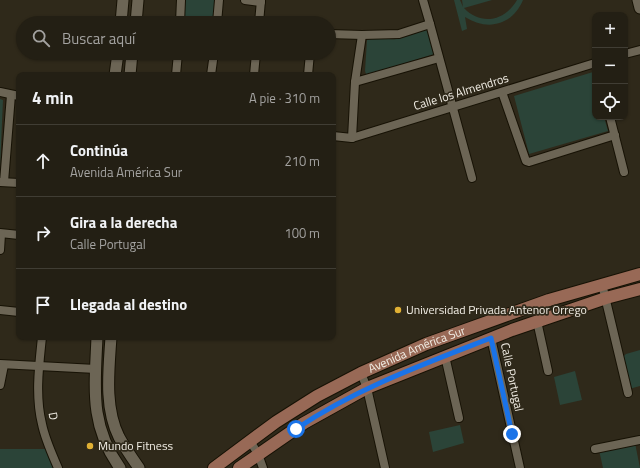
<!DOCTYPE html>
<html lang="es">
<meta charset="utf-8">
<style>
body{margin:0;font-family:"Titillium Web",sans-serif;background:#2f2c22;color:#f1f3f6}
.controls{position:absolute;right:12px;top:12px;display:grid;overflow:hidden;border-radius:8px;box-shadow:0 1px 3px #0004}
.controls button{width:36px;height:36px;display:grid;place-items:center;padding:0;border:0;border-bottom:1px solid #403d34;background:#231f14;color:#f1f3f6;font:20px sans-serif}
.stop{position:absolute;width:12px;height:12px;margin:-9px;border:3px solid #1a73e8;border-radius:50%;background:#fff}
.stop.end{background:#1a73e8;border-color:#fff;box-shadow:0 1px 4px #0008}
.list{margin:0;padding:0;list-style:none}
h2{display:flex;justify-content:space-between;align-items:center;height:52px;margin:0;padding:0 16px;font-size:17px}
h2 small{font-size:13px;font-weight:400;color:#a3a2a0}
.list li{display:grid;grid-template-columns:26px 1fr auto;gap:12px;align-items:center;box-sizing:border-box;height:72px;padding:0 16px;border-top:1px solid #403d34}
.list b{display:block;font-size:15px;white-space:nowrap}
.list p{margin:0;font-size:13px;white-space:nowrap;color:#a3a2a0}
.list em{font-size:13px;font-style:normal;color:#a3a2a0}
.icon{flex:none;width:22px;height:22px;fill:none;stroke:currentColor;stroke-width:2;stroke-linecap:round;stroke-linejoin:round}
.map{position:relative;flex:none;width:640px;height:468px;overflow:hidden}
.search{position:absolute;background:#231f14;box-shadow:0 1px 3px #0004;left:16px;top:16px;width:320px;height:44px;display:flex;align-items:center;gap:10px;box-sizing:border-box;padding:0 14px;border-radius:22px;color:#a3a2a0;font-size:15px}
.panel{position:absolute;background:#231f14;box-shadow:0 1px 3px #0004;left:16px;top:72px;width:320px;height:268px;border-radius:8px}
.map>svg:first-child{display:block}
.green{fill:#2b4438}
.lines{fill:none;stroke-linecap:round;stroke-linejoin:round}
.street-casing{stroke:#171205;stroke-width:10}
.secondary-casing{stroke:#171205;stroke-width:13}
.primary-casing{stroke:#171205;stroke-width:14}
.street{stroke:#6c6555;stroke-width:8}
.secondary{stroke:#6c6555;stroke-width:11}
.primary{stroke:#986956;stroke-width:12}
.route{stroke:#1a73e8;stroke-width:5}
.poi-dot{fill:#e0b034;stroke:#2f291a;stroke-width:1.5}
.labels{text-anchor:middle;stroke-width:3.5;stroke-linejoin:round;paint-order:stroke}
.street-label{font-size:12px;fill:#f2eee5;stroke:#2f291a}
.poi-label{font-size:12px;fill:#f2eee5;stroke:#2f291a;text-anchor:start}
</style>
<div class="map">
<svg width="640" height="468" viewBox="0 0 640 468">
<rect width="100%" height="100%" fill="#2f291a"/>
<g class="green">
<path d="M185,0H218L215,23L182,19Z"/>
<path d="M454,0H460L463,7L462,0H492L464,8C481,26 505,21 517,0H523C512,26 487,31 465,17L467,29L462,31Z"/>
<path d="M427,29L434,54L370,74H366L365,71L367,40C375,36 387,40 396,39C407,37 417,32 427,29Z"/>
<path d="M593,72L595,80V117H604L608,131L529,154L514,96Z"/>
<path d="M0,99L3,100L0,168Z"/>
<path d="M640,350V386L629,389L623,357L626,354Z"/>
<path d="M575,371L582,400L560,405L554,377Z"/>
<path d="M460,425L464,443L433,452L429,432Z"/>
<path d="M635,443L640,468H603L599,450Z"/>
<path d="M0,449H49L57,468H0Z"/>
</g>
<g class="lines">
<g class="street-casing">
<g id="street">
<path d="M245,0L261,2"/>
<path d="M423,0L430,24L472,178"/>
<path d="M180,23L181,0"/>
<path d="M217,23L219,0"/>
<path d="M259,23L261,0"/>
<path d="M329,34L362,35L399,34L430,24"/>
<path d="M625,54L640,50"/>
<path d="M176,75L178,53"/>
<path d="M211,75L214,53"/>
<path d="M254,75L256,53"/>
<path d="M308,75L310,53"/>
<path d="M355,82L439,58"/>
<path d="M0,92L19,96"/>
<path d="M502,92L526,161L529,162L615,135"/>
<path d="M610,117L624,172"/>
<path d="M333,136L352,138L595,63"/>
<path d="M352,138L355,82L362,35"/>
<path d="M0,182L19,183"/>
<path d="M4,182L11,95"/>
<path d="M0,233L19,235"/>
<path d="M0,250L1,234"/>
<path d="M602,284L628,393"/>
<path d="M0,310L19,312"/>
<path d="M537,321L548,371"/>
<path d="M42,337C39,366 35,396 42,424C45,439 52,454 58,468"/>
<path d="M491,338L520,468"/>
<path d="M445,356L459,418"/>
<path d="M0,364L96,369"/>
<path d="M361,373L367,388L385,468"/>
<path d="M0,385L4,365"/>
<path d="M250,441L258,454L263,468"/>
<path d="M595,449L640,440"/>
</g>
</g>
<g class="secondary-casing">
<g id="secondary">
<path d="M638,0L640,8"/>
<path d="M121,23L123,0"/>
<path d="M136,23L138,0"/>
<path d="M115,75L118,53"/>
<path d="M130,75L132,53"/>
<path d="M97,337C95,387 89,425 120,468"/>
<path d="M111,337C109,369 104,407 119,437C125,448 132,458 139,468"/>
</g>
</g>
<g class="primary-casing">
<g id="primary">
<path id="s1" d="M214,468L276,422L317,396L361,373L426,344L549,300L640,274"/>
<path d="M239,468L304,423L367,388L512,330L606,298L640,289"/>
</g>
</g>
<use href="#street" class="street"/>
<use href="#secondary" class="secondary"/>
<use href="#primary" class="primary"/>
</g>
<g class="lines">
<path class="route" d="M296,429C355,389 424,364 491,338L512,434"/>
</g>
<g class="poi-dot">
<circle cx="398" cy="310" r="4"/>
<circle cx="90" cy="446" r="4"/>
</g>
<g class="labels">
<g class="street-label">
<text transform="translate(461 92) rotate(-17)" y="4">Calle los Almendros</text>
<text dy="4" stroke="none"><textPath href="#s1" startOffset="236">Avenida América Sur</textPath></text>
<text transform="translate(512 377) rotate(78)" y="4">Calle Portugal</text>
<text transform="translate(53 416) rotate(80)" y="4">D</text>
</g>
<g class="poi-label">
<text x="406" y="314">Universidad Privada Antenor Orrego</text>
<text x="98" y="450">Mundo Fitness</text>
</g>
</g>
</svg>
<div class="controls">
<button>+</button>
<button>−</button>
<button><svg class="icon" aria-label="locate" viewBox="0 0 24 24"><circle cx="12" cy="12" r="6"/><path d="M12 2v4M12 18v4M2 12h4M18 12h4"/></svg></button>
</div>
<div class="stop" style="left:296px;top:429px"></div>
<div class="stop end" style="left:512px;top:434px"></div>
<div class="search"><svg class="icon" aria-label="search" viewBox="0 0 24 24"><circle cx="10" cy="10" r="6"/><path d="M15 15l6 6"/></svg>Buscar aquí</div>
<section class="panel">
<h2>4 min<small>A pie · 310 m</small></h2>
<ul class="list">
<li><svg class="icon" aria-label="ahead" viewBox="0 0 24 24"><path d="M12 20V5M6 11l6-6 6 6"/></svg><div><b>Continúa</b><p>Avenida América Sur</p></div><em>210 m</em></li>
<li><svg class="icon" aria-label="right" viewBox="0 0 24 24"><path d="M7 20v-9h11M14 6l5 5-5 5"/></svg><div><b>Gira a la derecha</b><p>Calle Portugal</p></div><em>100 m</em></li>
<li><svg class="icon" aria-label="arrive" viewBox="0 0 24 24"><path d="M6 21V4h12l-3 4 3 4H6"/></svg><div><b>Llegada al destino</b></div></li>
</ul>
</section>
</div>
